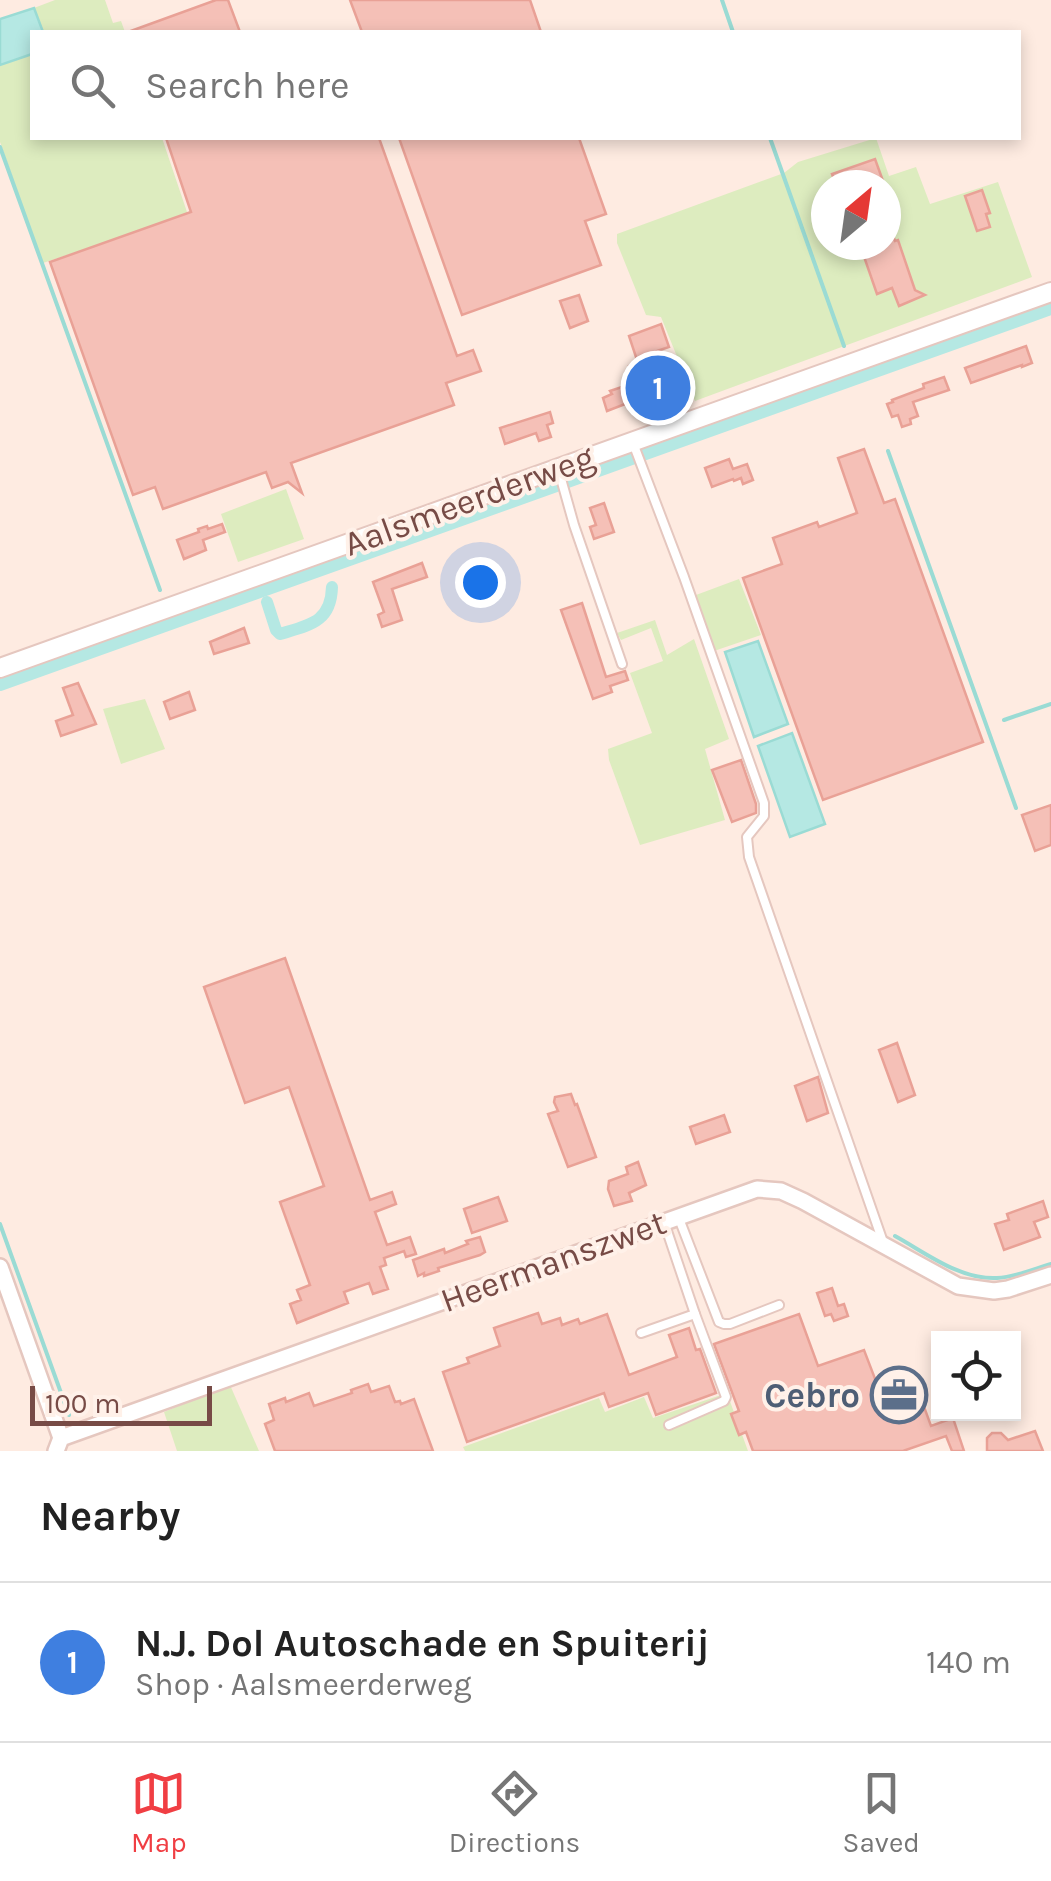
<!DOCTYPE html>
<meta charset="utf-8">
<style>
body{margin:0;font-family:Karla,sans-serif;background:#f6f6f6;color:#222}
.controls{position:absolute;right:30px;bottom:30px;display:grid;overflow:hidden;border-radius:0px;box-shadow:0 5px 15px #0003}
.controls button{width:90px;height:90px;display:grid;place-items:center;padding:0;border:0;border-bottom:2px solid #e0e0e0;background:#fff;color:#222;font:50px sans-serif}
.compass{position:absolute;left:811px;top:170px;width:90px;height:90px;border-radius:50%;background:#fff;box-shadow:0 5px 15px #0003;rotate:29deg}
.scale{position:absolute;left:30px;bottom:25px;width:182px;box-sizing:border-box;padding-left:10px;border:5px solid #774b46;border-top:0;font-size:28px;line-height:35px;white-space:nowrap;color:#774b46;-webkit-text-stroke:8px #fff1e9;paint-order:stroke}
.you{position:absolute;left:480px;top:582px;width:35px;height:35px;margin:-25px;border:8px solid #fff;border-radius:50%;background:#1a73e8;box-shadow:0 0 0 15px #1a73e833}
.badge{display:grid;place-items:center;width:65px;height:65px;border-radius:50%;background:#f03e43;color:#fff;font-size:32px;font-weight:700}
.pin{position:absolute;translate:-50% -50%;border:5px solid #fff;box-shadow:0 2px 10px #0006}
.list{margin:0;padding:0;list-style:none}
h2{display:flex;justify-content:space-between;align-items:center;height:130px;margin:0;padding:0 40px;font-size:42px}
h2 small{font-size:32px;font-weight:400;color:#767676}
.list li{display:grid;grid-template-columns:65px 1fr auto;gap:30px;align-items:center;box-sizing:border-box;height:160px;padding:0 40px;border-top:2px solid #e0e0e0}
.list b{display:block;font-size:38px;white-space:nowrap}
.list p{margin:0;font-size:32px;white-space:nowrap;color:#767676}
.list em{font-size:32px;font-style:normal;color:#767676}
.icon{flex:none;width:55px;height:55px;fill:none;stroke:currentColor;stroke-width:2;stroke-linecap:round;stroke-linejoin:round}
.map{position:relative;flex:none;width:1051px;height:1451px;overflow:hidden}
.search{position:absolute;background:#fff;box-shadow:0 5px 15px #0003;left:30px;right:30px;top:30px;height:110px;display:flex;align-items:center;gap:25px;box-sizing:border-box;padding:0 35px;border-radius:0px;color:#767676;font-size:38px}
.sheet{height:290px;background:#fff}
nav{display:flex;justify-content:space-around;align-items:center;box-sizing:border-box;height:140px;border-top:2px solid #e0e0e0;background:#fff;font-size:28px;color:#767676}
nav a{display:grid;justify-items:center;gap:5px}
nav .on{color:#f03e43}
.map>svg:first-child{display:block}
.green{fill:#ddecbf;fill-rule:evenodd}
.water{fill:#b5e8e3;stroke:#9adbd4;stroke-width:2.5}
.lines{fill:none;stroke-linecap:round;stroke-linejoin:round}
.stream{stroke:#9adbd4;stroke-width:4}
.canal{stroke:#b5e8e3;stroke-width:12}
.building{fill:#f5c0b7;stroke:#e9a196;stroke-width:2.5}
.service-casing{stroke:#e5c7bf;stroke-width:12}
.minor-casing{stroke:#e5c7bf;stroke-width:20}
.tertiary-casing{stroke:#e5c7bf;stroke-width:22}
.service{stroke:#fff;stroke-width:8}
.minor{stroke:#fff;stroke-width:15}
.tertiary{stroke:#fff;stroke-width:18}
.labels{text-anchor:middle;stroke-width:8;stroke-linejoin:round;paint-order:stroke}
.street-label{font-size:35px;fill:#774b46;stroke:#fff1e9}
.service-label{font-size:35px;font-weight:bold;fill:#4e5e75;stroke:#fff1e9;text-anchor:end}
</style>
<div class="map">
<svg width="1051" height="1451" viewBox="0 0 1051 1451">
<rect width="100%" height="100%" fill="#feebe1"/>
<g class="green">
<path d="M55,0H105L113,23L121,21L125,32H43L34,8Z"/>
<path d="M32,54V138H162L188,215L43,263L0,142V65Z"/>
<path d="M876,138L889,176L916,167L930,204L998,182L1032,277L695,401L661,317L646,315L617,243V234L784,173L798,162ZM826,185H886V245H826Z"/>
<path d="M286,489L304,539L238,562L221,514Z"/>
<path d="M739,579L761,635L714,651L696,595Z"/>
<path d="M655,620L667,655L694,639L729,739L705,749L725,820L640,845L609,760L608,749L652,733L630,673L663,661L651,628L621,640L617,633Z"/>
<path d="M145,699L165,749L121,764L103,709Z"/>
<path d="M230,1385L259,1451H177L164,1412Z"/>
<path d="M727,1393L748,1451H465L463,1447L599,1398L605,1412L644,1397L653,1418Z"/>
</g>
<g class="water">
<path d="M34,8L43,32H32V54L0,65V19Z"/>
<path d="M758,641L788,724L754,737L725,652Z"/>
<path d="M792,733L825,824L790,837L758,746Z"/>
</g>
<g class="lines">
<g class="stream">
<path d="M722,0L733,32"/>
<path d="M770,138L844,346"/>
<path d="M0,147L160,590"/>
<path d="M888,451L1016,808"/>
<path d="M1004,720L1051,704"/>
<path d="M0,1224L69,1415"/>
<path d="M895,1236C926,1253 960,1280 997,1278C1016,1277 1034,1269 1051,1264"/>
</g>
<g class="canal">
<path d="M267,602L276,630L280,634C310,625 331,622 332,587"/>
<path d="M0,685L1051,309"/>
</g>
</g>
<g class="building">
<path d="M216,0H228L240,32H128Z"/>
<path d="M350,0H530L541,32H362Z"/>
<path d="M166,138H379L457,356L473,350L481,371L446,383L454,405L291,463L302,493L288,482L272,488L266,472L163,509L155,487L133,495L50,262L191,212Z"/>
<path d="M399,138H579L606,214L585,221L601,265L462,315Z"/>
<path d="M875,159L883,181L871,185H836L832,174Z"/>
<path d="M982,190L990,213L986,214L990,227L977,231L965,196Z"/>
<path d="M887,219L895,241L898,240L915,290L925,295L899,306L892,288L877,294L860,245H886Z"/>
<path d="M579,295L588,321L570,328L560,301Z"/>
<path d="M661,324L669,347L657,351L663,365L657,367L668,399L656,403L651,387L631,395L633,401L607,411L603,398L612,394L610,391L631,384L626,372L630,370L629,366L638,363L629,336Z"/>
<path d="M1026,346L1032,363L1022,367V365L971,383L965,368Z"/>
<path d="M944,377L949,390L913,402L918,416L910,419L911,424L902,427L898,415L892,417L887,404L893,402L892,400L924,388L923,384Z"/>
<path d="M550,412L553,423L547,425L551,437L539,441L536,433L505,444L500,428Z"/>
<path d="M864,449L884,503L895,499L983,742L823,800L743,578L782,564L773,538L817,522L819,527L857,513L838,458Z"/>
<path d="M729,459L733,469L747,464L753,480L743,484L741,478L734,481L733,479L712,487L705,468Z"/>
<path d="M604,503L614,532L594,539L590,527L596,525L590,508Z"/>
<path d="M222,524L225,532L203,540L206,550L184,559L177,540L199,532L198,529L207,526L208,529Z"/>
<path d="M422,563L427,577L392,589L402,620L382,627L378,615L384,612L373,582Z"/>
<path d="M582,603L606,677L625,671L628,680L610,686L612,692L593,699L561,610Z"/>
<path d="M244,628L249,643L214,654L210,642Z"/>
<path d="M78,683L96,724L61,736L56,721L73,715L63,688Z"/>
<path d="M189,692L195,710L170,719L164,702Z"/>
<path d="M741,760L756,804V813L732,822L712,770Z"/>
<path d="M1051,805V845L1035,851L1022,815Z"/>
<path d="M285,958L370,1200L392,1192L396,1204L375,1212L387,1245L410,1237L416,1254L406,1257L404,1251L384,1258L386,1265L380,1267L388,1289L373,1294L369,1283L344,1292L348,1303L297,1323L290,1304L301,1300L297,1290L310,1285L280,1202L324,1186L289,1087L245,1103L204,987Z"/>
<path d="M897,1043L915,1095L898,1102L879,1050Z"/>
<path d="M818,1077L828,1113L807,1121L795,1086Z"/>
<path d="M571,1094L575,1105L577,1104L596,1157L568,1167L548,1114L558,1111L554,1102L555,1097Z"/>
<path d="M724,1115L730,1132L696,1144L690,1127Z"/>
<path d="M638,1162L646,1185L629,1193L632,1201L614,1206L608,1189L609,1181L628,1174L626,1167Z"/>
<path d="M498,1197L507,1221L472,1233L464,1209Z"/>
<path d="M1043,1201L1048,1217L1034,1222L1040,1237L1004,1250L995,1224L1009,1220L1007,1214Z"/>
<path d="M480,1237L485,1252L480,1255L438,1268L439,1271L424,1276V1273L418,1276L413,1260L444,1249L445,1253L468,1244L466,1241Z"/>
<path d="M832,1288L838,1306L844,1304L848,1316L834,1321L831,1314L825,1316L817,1293Z"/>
<path d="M538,1313L542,1324L560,1318L562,1325L578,1319L580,1324L607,1314L629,1375L677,1357L669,1335L689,1328L696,1350L700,1349L716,1393L656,1415L648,1393L609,1407L604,1393L467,1442L443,1372L469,1363L467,1358L500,1346L494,1328Z"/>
<path d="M799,1314L818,1366L864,1350L877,1384L911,1371L931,1426L953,1418L964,1451H952L946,1436L903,1451H753L746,1432L739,1435L731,1414L739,1411L714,1344Z"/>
<path d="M368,1384L371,1392L389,1386L395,1402L400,1401L401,1404L414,1399L433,1451H275L265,1424L274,1420L269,1404L285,1398L286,1402L309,1393L314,1406L352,1393L351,1390Z"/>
<path d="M1035,1431L1043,1451H987V1438L992,1433H1001L1008,1440Z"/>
</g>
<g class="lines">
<g class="service-casing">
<g id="service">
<path d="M633,443L684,577L764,803V816L747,837L749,857L883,1242"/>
<path d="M558,468L574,525L622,664"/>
<path d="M678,1216L719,1322L724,1324H730L779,1305"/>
<path d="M641,1333L695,1314L664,1222"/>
<path d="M669,1425L724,1401L726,1397L695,1314"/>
</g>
</g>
<g class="minor-casing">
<g id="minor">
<path d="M0,1267L61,1438"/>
<path d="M56,1451L61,1438L757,1189L781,1191L803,1201L958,1286L994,1291L1008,1289L1051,1275"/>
</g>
</g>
<g class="tertiary-casing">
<path id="tertiary" d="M0,668L1051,292"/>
</g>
<use href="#service" class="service"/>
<use href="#minor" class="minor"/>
<use href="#tertiary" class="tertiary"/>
</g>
<defs>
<g id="office-ring" transform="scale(2.875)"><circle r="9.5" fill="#fff1e9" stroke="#5c6f8a" stroke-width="1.5"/><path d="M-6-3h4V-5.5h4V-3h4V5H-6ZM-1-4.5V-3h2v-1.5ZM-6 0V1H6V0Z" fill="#5c6f8a"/></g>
</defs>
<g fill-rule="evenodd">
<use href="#office-ring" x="899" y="1395"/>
</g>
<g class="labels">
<g class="street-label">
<text transform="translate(469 500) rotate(-20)" y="12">Aalsmeerderweg</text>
<text transform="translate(553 1261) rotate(-20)" y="12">Heermanszwet</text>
</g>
<g class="service-label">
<text x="860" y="1407">Cebro</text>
</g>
</g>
</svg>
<div class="controls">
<button><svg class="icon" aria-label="locate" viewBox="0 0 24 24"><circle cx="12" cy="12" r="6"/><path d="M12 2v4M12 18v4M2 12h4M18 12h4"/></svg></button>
</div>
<svg class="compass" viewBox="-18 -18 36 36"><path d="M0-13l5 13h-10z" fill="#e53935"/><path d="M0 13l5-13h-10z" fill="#767676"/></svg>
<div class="scale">100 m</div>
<div class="you"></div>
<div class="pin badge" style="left:658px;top:388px;background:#3f7fe0">1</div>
<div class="search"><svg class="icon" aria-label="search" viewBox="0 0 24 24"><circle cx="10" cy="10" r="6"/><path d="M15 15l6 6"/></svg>Search here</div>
</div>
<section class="sheet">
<h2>Nearby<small></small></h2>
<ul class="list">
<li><span class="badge" style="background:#3f7fe0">1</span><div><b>N.J. Dol Autoschade en Spuiterij</b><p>Shop · Aalsmeerderweg</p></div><em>140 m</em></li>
</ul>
</section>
<nav>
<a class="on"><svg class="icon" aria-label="map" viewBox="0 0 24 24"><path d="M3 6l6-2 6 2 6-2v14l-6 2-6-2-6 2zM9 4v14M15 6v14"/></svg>Map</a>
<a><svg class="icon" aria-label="directions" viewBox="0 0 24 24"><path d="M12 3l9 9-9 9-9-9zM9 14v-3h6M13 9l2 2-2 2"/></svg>Directions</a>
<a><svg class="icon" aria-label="saved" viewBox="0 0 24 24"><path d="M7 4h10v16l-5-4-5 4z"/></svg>Saved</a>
</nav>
